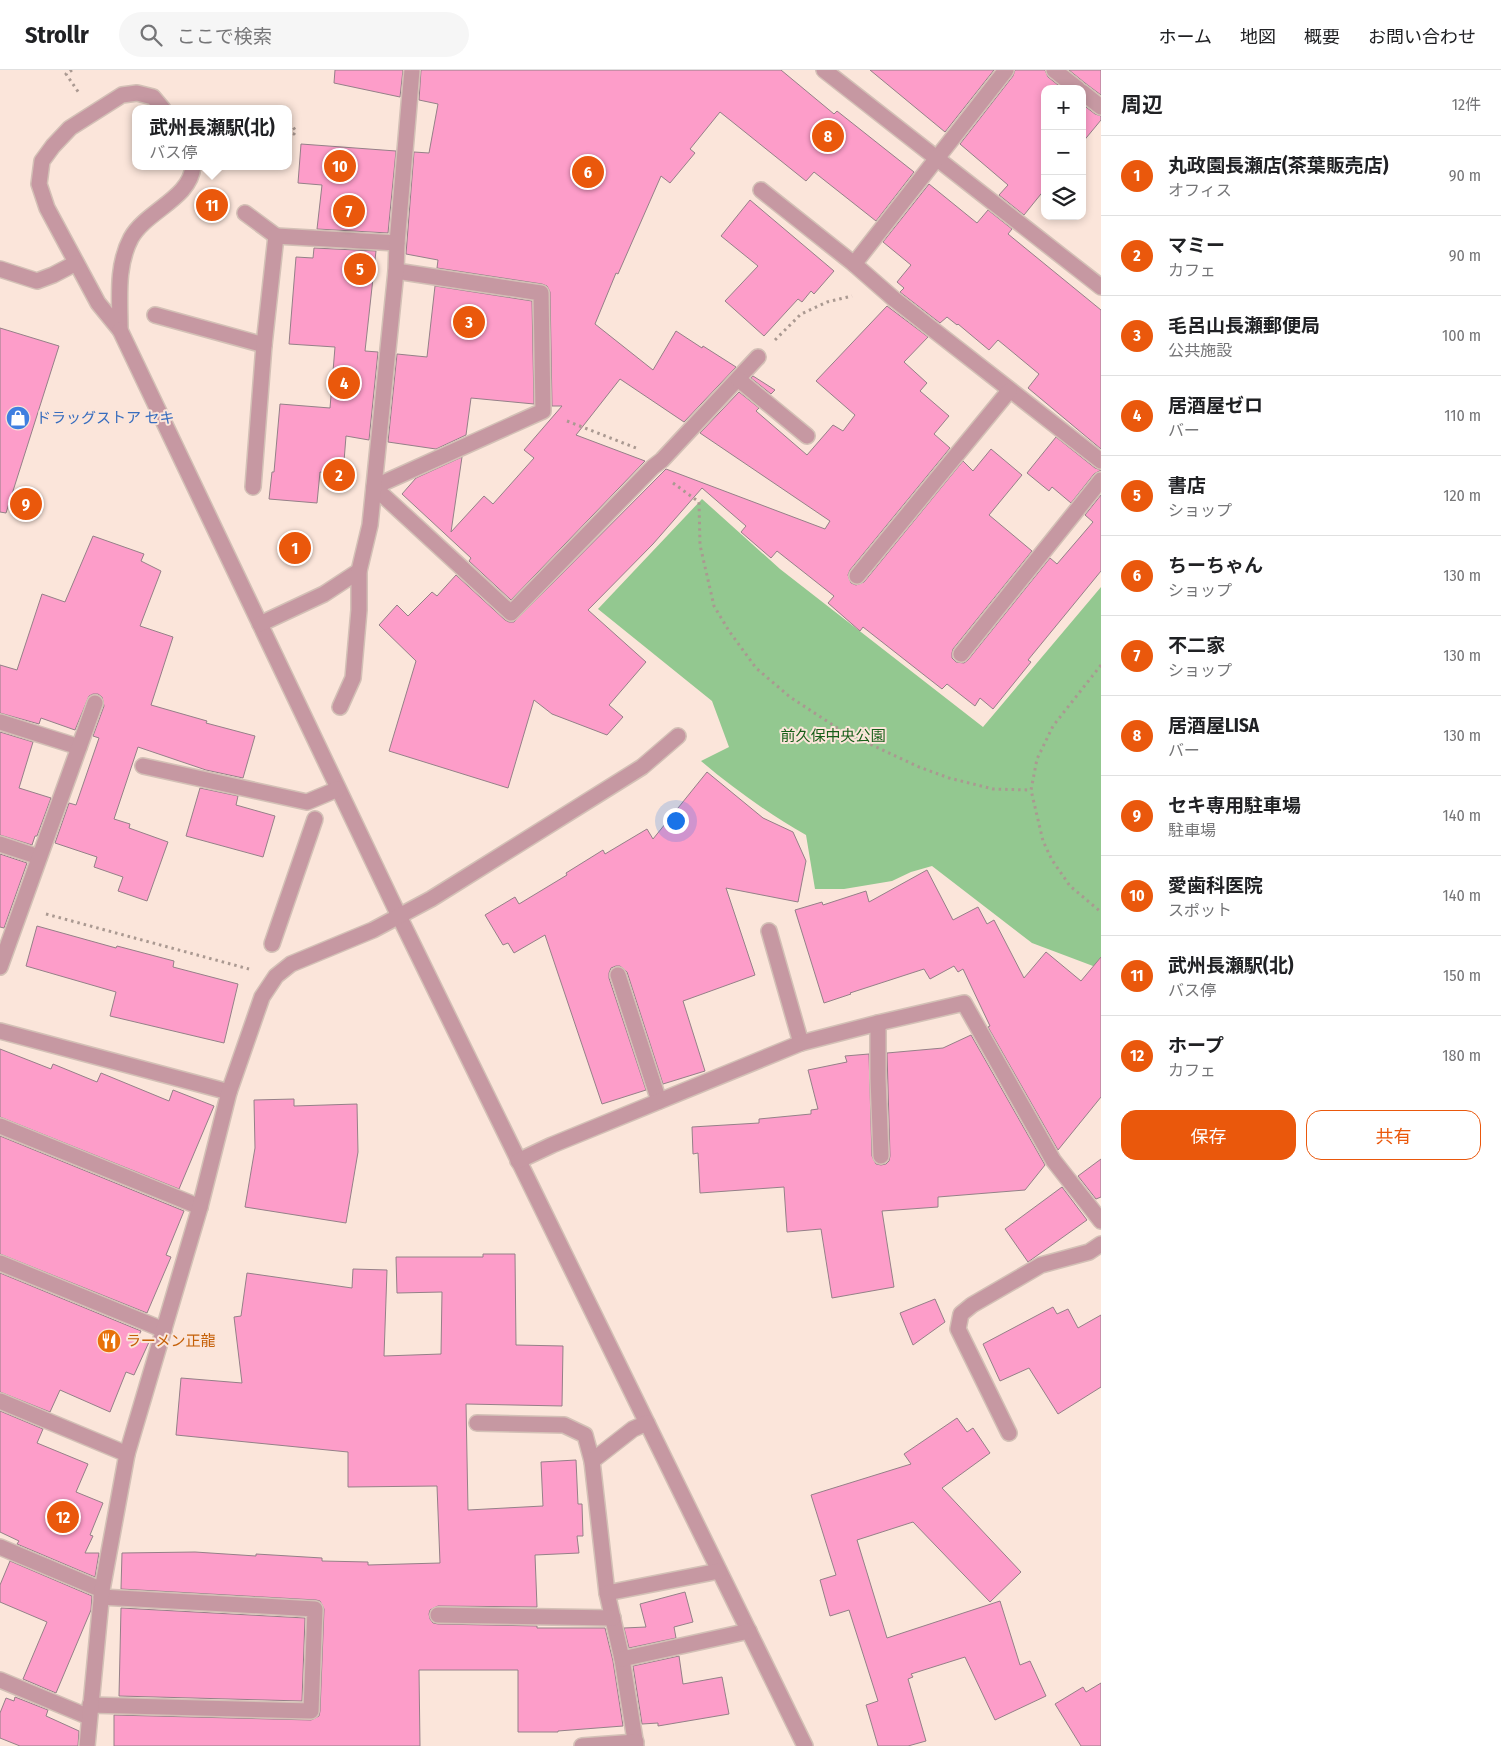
<!DOCTYPE html>
<html lang="ja">
<meta charset="utf-8">
<style>
body{margin:0;font-family:"Fira Sans Condensed","Noto Sans JP",sans-serif;background:#f6f6f6;color:#202124}
.controls{position:absolute;right:15px;top:15px;display:grid;overflow:hidden;border-radius:10px;box-shadow:0 2px 8px #0003}
.controls button{width:45px;height:45px;display:grid;place-items:center;padding:0;border:0;border-bottom:1px solid #e0e0e0;background:#fff;color:#202124;font:25px sans-serif}
.you{position:absolute;left:675px;top:750px;width:18px;height:18px;margin:-12px;border:4px solid #fff;border-radius:50%;background:#1a73e8;box-shadow:0 0 0 8px #1a73e833}
.badge{display:grid;place-items:center;width:32px;height:32px;border-radius:50%;background:#ea580c;color:#fff;font-size:16px;font-weight:700}
.pin{position:absolute;translate:-50% -50%;border:2px solid #fff;box-shadow:0 1px 5px #0006}
.popup{position:absolute;left:132px;top:35px;width:160px;height:65px;box-sizing:border-box;display:grid;place-content:center;border-radius:10px;background:#fff;filter:drop-shadow(0 1px 4px #0005);font-size:16px;white-space:nowrap;color:#757577}
.popup b{font-size:19px;color:#202124}
.popup::after{content:'';position:absolute;left:50%;top:100%;margin-left:-10px;border:10px solid transparent;border-top-color:#fff}
.list{margin:0;padding:0;list-style:none}
h2{display:flex;justify-content:space-between;align-items:center;height:65px;margin:0;padding:0 20px;font-size:21px}
h2 small{font-size:16px;font-weight:400;color:#757577}
.list li{display:grid;grid-template-columns:32px 1fr auto;gap:15px;align-items:center;box-sizing:border-box;height:80px;padding:0 20px;border-top:1px solid #e0e0e0}
.list b{display:block;font-size:19px;white-space:nowrap}
.list p{margin:0;font-size:16px;white-space:nowrap;color:#757577}
.list em{font-size:16px;font-style:normal;color:#757577}
.actions{display:flex;gap:10px;padding:15px 20px}
.actions a{flex:1;padding:11px 0;border:1px solid #ea580c;border-radius:15px;text-align:center;font-size:18px;color:#ea580c}
.actions .main{background:#ea580c;color:#fff}
.icon{flex:none;width:28px;height:28px;fill:none;stroke:currentColor;stroke-width:2;stroke-linecap:round;stroke-linejoin:round}
.map{position:relative;flex:none;width:1101px;height:1676px;overflow:hidden}
header{display:flex;align-items:center;gap:30px;box-sizing:border-box;height:70px;padding:0 25px;background:#fff;border-bottom:1px solid #e0e0e0}
header strong{font-size:24px}
nav{display:flex;gap:28px;margin-inline-start:auto;font-size:18px}
.search{width:350px;height:45px;background:#f6f6f6;display:flex;align-items:center;gap:12px;box-sizing:border-box;padding:0 18px;border-radius:28px;color:#757577;font-size:19px}
main{display:flex}
aside{flex:1;background:#fff}
.map>svg:first-child{display:block}
.green{fill:#93c890}
.building{fill:#fd9dc9;stroke:#958088}
.lines{fill:none;stroke-linecap:round;stroke-linejoin:round}
.minor-casing{stroke:#d3c0b6;stroke-width:18}
.path{stroke:#aa9991;stroke-width:3;stroke-dasharray:2.5 4;stroke-linecap:butt}
.minor{stroke:#c698a2;stroke-width:15}
.labels{text-anchor:middle;stroke-width:4;stroke-linejoin:round;paint-order:stroke}
.shop-label{font-size:15px;fill:#366cbe;stroke:#fbe5da;text-anchor:start}
.park-label{font-size:15px;fill:#175e18;stroke:#fbe5da}
.food-label{font-size:15px;fill:#c56008;stroke:#fbe5da;text-anchor:start}
</style>
<header>
<strong>Strollr</strong>
<div class="search"><svg class="icon" aria-label="search" viewBox="0 0 24 24"><circle cx="10" cy="10" r="6"/><path d="M15 15l6 6"/></svg>ここで検索</div>
<nav><a>ホーム</a><a>地図</a><a>概要</a><a>お問い合わせ</a></nav>
</header>
<main>
<div class="map">
<svg width="1101" height="1676" viewBox="0 0 1101 1676">
<rect width="100%" height="100%" fill="#fbe5da"/>
<path class="green" d="M702,429L780,499L983,657L1101,517V899L1032,873L932,796L911,802L892,811L844,819H815L806,765C769,744 734,719 701,691L729,677L712,631L598,539Z"/>
<g class="building">
<path d="M335,0H403L400,27L334,13Z"/>
<path d="M421,0H781L834,44L837,41L914,102L876,151L814,102L806,111L720,42L690,79L695,83L670,113L661,106L618,204L616,203L595,254L653,300L676,261L702,278L703,276L736,297L684,352L620,309L576,365L645,391L511,530L469,491L471,488L402,424L416,408L462,387L451,462L484,426L493,434L534,388L524,380L562,336H552L550,222L547,216L542,214L437,198L438,190L406,184L414,82L429,83L438,34L419,30Z"/>
<path d="M870,0H994L945,62Z"/>
<path d="M1015,0H1045L1048,7L1063,19H1045V119L1024,145L999,125L1008,115L960,74L1013,6Z"/>
<path d="M1069,0H1101V25L1085,13Z"/>
<path d="M1082,34L1095,44L1101,46V50L1082,73Z"/>
<path d="M301,74L396,81L388,163L317,159L322,115L298,113Z"/>
<path d="M929,114L977,153L988,140L1012,159L1008,164L1101,240V379L1028,318L1039,304L998,270L989,280L958,254L957,255L947,247L940,253L900,222L904,218L897,212L911,195L883,172Z"/>
<path d="M750,130L834,201L814,224L811,221L802,232L798,229L764,266L725,231L758,196L721,166Z"/>
<path d="M314,178L376,181L365,281L378,282L369,370L346,366L343,404L320,402L317,433L269,429L272,402H274L280,334L330,338L335,277L289,274L296,187L313,188Z"/>
<path d="M435,216L532,231L534,334L471,328L466,365L436,379L388,372L397,284L427,287Z"/>
<path d="M887,236L928,267L904,292L927,313L920,321L949,346L934,364L950,378L850,500L848,505L851,513L856,515L864,512L963,391L973,401L991,379L1022,405L989,445L1032,481L953,579L952,583V588L956,592L964,593L968,590L1050,488L1057,494L1093,452L1085,445L1101,425V501L1028,590L1031,592L993,639L980,628L975,636L947,614L942,619L863,557L860,561L828,533L834,526L777,481L771,488L741,462L746,456L702,418L653,474L588,540L646,592L609,635L623,647L607,665L552,644L534,630L508,718L389,681L416,591L379,555L397,535L408,546L432,522L437,526L456,505L505,550L509,552H514L666,399L825,459L830,451L700,363L739,322L759,338L756,341L807,385L833,355L843,361L855,345L816,311Z"/>
<path d="M0,258L59,276L6,443L0,442Z"/>
<path d="M753,306L775,320L771,324L751,308Z"/>
<path d="M1056,367L1095,398L1101,400L1094,404L1071,433L1052,417L1049,421L1027,403Z"/>
<path d="M93,466L144,484L141,491L161,501L140,556L173,567L151,635L207,651L206,653L255,666L243,708L206,700L138,677L114,749L130,754L129,758L168,772L147,831L118,821L123,807L94,797L97,787L55,773L69,733L76,735L99,668L93,666L104,636L102,627L98,624H93L89,626L75,660L41,648L39,654L0,643V595L17,600L42,524L65,532Z"/>
<path d="M0,662L33,672L19,718L51,728L37,766H35L32,775L0,765Z"/>
<path d="M707,702L763,748L793,762L806,791L798,832L726,818L755,905L683,931L705,1001L663,1014L627,902L620,896H616L611,898L609,903V908L646,1020L602,1034L545,865L514,883L508,873L503,875L485,845L515,827L519,834L567,805L566,803L603,780L605,784L647,759L653,769Z"/>
<path d="M200,718L238,726L236,735L275,746L263,787L186,766Z"/>
<path d="M0,784L27,793L4,858L0,857Z"/>
<path d="M927,800L953,850L978,837L987,854L994,850L1024,908L1046,882L1081,911L1101,887V1027L1058,1080L988,957L990,956L963,899L958,902L954,896L930,909L924,899L850,923L851,924L824,933L795,840L822,832L823,835L866,821L869,832Z"/>
<path d="M37,856L116,878L117,876L174,891L173,897L238,914L224,973L110,946L116,922L26,896Z"/>
<path d="M971,965L1045,1095L1025,1120L938,1127V1137L882,1141L894,1217L832,1228L821,1159L787,1162L784,1117L700,1123L698,1083L693,1084L692,1057L759,1053V1049L811,1044V1040L818,1039L808,1000L847,992L845,986L869,984L872,1086L876,1094L881,1095L886,1094L889,1091L890,1086L887,983L943,978Z"/>
<path d="M0,979L51,999L53,994L97,1012L101,1003L169,1031L173,1020L214,1036L179,1119L0,1047Z"/>
<path d="M294,1029V1036L357,1034L358,1082L346,1153L245,1137L255,1078L254,1030Z"/>
<path d="M0,1066L184,1141L166,1185L171,1187L147,1243L0,1184Z"/>
<path d="M1101,1089V1127L1096,1129L1078,1106Z"/>
<path d="M1062,1117L1087,1150L1028,1192L1005,1159Z"/>
<path d="M483,1184H515L516,1275L563,1276L562,1336L466,1334L468,1440L543,1436L541,1392L576,1390L578,1434H582L583,1466H577L579,1483L535,1485L537,1537L438,1536L430,1540L429,1544L430,1549L433,1553L438,1554L537,1556V1558H605L613,1591L623,1656L558,1661V1662H518V1600H419L420,1676H114V1645L311,1650L319,1646L320,1641L324,1539L320,1531L316,1530L121,1519L122,1483L195,1482L256,1486V1484L322,1488V1491L368,1492V1495L440,1493L437,1416L348,1417V1382L176,1365L181,1308L242,1313L234,1247L241,1246L247,1203L352,1218L353,1199L387,1200L384,1286L441,1284L442,1222L397,1223L396,1187H483Z"/>
<path d="M0,1203L141,1261L138,1267L149,1272L134,1305L126,1302L110,1342L60,1320L50,1342L0,1322Z"/>
<path d="M935,1229L945,1252L913,1275L900,1243Z"/>
<path d="M1053,1237L1057,1244L1068,1239L1078,1258L1101,1245V1317L1058,1344L1029,1298L1000,1311L983,1274Z"/>
<path d="M0,1341L43,1359L37,1373L88,1394L76,1422L103,1433L90,1465L93,1466L85,1483H99L95,1507L17,1474L19,1471L0,1462Z"/>
<path d="M957,1348L967,1362L973,1358L990,1383L942,1418L1021,1502L990,1532L913,1452L857,1470L887,1568L1000,1531L1020,1595L1030,1591L1046,1626L995,1650L965,1587L911,1604L913,1607L908,1609L926,1671L908,1676H878L866,1635L878,1631L849,1540L830,1546L820,1510L836,1505L811,1425L911,1394L904,1384Z"/>
<path d="M10,1491L92,1526L91,1540L56,1623L23,1609L47,1552L0,1532V1515Z"/>
<path d="M685,1522L693,1552L674,1557L676,1568L629,1578L624,1558L646,1557L640,1534Z"/>
<path d="M121,1538L305,1548L302,1631L119,1626Z"/>
<path d="M679,1586L683,1614L722,1607L729,1644L658,1656V1653L642,1654L633,1596Z"/>
<path d="M1101,1613V1676H1081L1055,1634L1083,1617L1086,1622Z"/>
<path d="M15,1627L48,1640L46,1646L79,1661L78,1676H20L0,1668V1643L6,1628L14,1631Z"/>
</g>
<g class="lines">
<g class="minor-casing">
<g id="minor">
<path d="M824,0L1101,217"/>
<path d="M1054,0L1078,19"/>
<path d="M1082,22L1101,37"/>
<path d="M163,39L153,27L137,23L122,25L70,58L53,76L42,91L39,114L47,138L98,233L120,260C120,229 116,196 131,168C146,141 191,128 193,96"/>
<path d="M761,120L854,194L894,229L1101,391"/>
<path d="M245,143L276,166"/>
<path d="M854,194L1006,0"/>
<path d="M0,199L37,211L53,205L76,193"/>
<path d="M396,201L541,223L543,341L374,417L511,543L653,397L662,390L758,287"/>
<path d="M155,245L264,275"/>
<path d="M120,260L399,846L805,1676"/>
<path d="M738,309L807,366"/>
<path d="M253,417L264,275L276,166L397,173"/>
<path d="M857,506L1009,321"/>
<path d="M260,554L324,524L359,501L370,455L396,201L397,173L412,0"/>
<path d="M961,584L1101,410"/>
<path d="M340,637L353,608L359,540V501"/>
<path d="M0,652L79,677"/>
<path d="M143,696L307,732L338,719"/>
<path d="M0,774L39,787"/>
<path d="M769,861L801,973"/>
<path d="M272,874L315,749"/>
<path d="M0,897L95,633"/>
<path d="M618,905L659,1031"/>
<path d="M878,953V1008L881,1086"/>
<path d="M0,961L229,1022"/>
<path d="M0,1056L200,1137"/>
<path d="M518,1091L552,1075L801,973L878,953L964,933L1053,1090L1101,1151"/>
<path d="M0,1193L164,1260"/>
<path d="M0,1331L127,1384"/>
<path d="M477,1353L564,1355L585,1365L592,1391L607,1523L622,1589L636,1676"/>
<path d="M1009,1363L958,1259L961,1244L972,1235L1041,1195L1089,1182L1101,1174"/>
<path d="M592,1391L633,1359L647,1353"/>
<path d="M0,1477L102,1520"/>
<path d="M607,1523L719,1501"/>
<path d="M438,1545L613,1548"/>
<path d="M622,1589L749,1561"/>
<path d="M0,1610L89,1647"/>
<path d="M90,1635L311,1641L315,1539L101,1527"/>
<path d="M87,1676L102,1520L127,1384L200,1137L229,1022L262,927L276,906L291,894L373,860L431,829L642,697L678,666"/>
<path d="M582,1676L636,1672"/>
</g>
</g>
<g class="path">
<path d="M72,0L66,4L79,23"/>
<path d="M288,60L293,57L296,61L294,64L288,62"/>
<path d="M775,270L801,244L827,232L852,226"/>
<path d="M567,351L636,378"/>
<path d="M673,413L699,432L700,475L714,536L729,561L756,598L790,627L842,661L919,697L949,708L993,719L1031,720"/>
<path d="M1101,595L1053,656L1037,689L1031,720L1043,771L1052,790L1070,816L1101,842"/>
<path d="M46,844L249,899"/>
</g>
<use href="#minor" class="minor"/>
</g>
<defs>
<g id="shop-disc" transform="scale(1.25)"><circle r="9.5" fill="#3f7fe0" stroke="#fbe5da"/><path d="M-5-2.5h2.3a2.7 3.5 0 0 1 5.4 0H5L5.5 6h-11ZM-1.5-2.5h3a1.5 2.3 0 0 0-3 0Z" fill="#fff"/></g>
<g id="restaurant-disc" transform="scale(1.25)"><circle r="9.5" fill="#e8710a" stroke="#fbe5da"/><path d="M-5-6h1v4h1v-4h1v4h1v-4h1v5L-1.5 .5V6h-2V.5L-5-1ZM5-6V6H3V1.5H1.5Q1.5-4 5-6Z" fill="#fff"/></g>
</defs>
<g fill-rule="evenodd">
<use href="#shop-disc" x="18" y="348"/>
<use href="#restaurant-disc" x="109" y="1271"/>
</g>
<g class="labels">
<g class="shop-label">
<text x="36" y="353">ドラッグストア セキ</text>
</g>
<g class="park-label">
<text x="833" y="671">前久保中央公園</text>
</g>
<g class="food-label">
<text x="126" y="1276">ラーメン正龍</text>
</g>
</g>
</svg>
<div class="controls">
<button>+</button>
<button>−</button>
<button><svg class="icon" aria-label="layers" viewBox="0 0 24 24"><path d="M12 4l9 5-9 5-9-5zM3 14l9 5 9-5"/></svg></button>
</div>
<div class="you"></div>
<div class="pin badge" style="left:295px;top:478px">1</div>
<div class="pin badge" style="left:339px;top:405px">2</div>
<div class="pin badge" style="left:469px;top:252px">3</div>
<div class="pin badge" style="left:344px;top:313px">4</div>
<div class="pin badge" style="left:360px;top:199px">5</div>
<div class="pin badge" style="left:588px;top:102px">6</div>
<div class="pin badge" style="left:349px;top:141px">7</div>
<div class="pin badge" style="left:828px;top:66px">8</div>
<div class="pin badge" style="left:26px;top:434px">9</div>
<div class="pin badge" style="left:340px;top:96px">10</div>
<div class="pin badge" style="left:212px;top:135px">11</div>
<div class="popup"><b>武州長瀬駅(北)</b>バス停</div>
<div class="pin badge" style="left:63px;top:1447px">12</div>
</div>
<aside>
<h2>周辺<small>12件</small></h2>
<ul class="list">
<li><span class="badge">1</span><div><b>丸政園長瀬店(茶葉販売店)</b><p>オフィス</p></div><em>90 m</em></li>
<li><span class="badge">2</span><div><b>マミー</b><p>カフェ</p></div><em>90 m</em></li>
<li><span class="badge">3</span><div><b>毛呂山長瀬郵便局</b><p>公共施設</p></div><em>100 m</em></li>
<li><span class="badge">4</span><div><b>居酒屋ゼロ</b><p>バー</p></div><em>110 m</em></li>
<li><span class="badge">5</span><div><b>書店</b><p>ショップ</p></div><em>120 m</em></li>
<li><span class="badge">6</span><div><b>ちーちゃん</b><p>ショップ</p></div><em>130 m</em></li>
<li><span class="badge">7</span><div><b>不二家</b><p>ショップ</p></div><em>130 m</em></li>
<li><span class="badge">8</span><div><b>居酒屋LISA</b><p>バー</p></div><em>130 m</em></li>
<li><span class="badge">9</span><div><b>セキ専用駐車場</b><p>駐車場</p></div><em>140 m</em></li>
<li><span class="badge">10</span><div><b>愛歯科医院</b><p>スポット</p></div><em>140 m</em></li>
<li><span class="badge">11</span><div><b>武州長瀬駅(北)</b><p>バス停</p></div><em>150 m</em></li>
<li><span class="badge">12</span><div><b>ホープ</b><p>カフェ</p></div><em>180 m</em></li>
</ul>
<div class="actions"><a class="main">保存</a><a>共有</a></div>
</aside>
</main>
